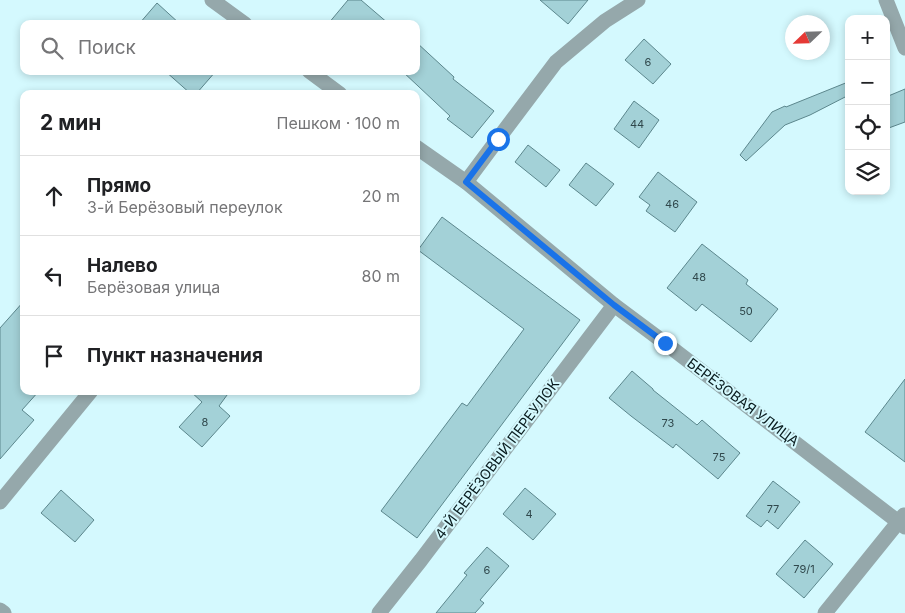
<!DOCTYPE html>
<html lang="ru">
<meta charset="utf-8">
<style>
body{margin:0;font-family:Inter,sans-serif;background:#f2f2f2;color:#202124}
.controls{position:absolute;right:15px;top:15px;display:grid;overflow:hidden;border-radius:10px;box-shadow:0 2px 8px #0003}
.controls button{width:45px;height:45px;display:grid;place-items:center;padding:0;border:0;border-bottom:1px solid #e0e0e0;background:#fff;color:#202124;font:25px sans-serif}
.compass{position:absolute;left:785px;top:15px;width:45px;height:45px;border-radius:50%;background:#fff;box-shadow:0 2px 8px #0003;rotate:247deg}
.stop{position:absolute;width:15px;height:15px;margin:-11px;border:4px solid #1a73e8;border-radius:50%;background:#fff}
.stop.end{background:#1a73e8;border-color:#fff;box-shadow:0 1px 5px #0008}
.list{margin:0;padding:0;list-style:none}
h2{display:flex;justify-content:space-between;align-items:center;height:65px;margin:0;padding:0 20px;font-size:21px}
h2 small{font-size:16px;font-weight:400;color:#757577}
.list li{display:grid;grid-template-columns:32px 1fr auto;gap:15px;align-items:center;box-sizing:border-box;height:80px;padding:0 20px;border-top:1px solid #e0e0e0}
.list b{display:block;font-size:19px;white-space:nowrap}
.list p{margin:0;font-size:16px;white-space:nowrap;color:#757577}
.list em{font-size:16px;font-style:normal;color:#757577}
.icon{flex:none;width:28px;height:28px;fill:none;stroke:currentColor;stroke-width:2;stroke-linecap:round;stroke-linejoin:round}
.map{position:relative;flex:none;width:905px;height:613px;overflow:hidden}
.search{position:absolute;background:#fff;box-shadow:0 2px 8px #0003;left:20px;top:20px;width:400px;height:55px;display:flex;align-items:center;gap:12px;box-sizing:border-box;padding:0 18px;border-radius:10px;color:#757577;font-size:19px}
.panel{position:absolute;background:#fff;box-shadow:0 2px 8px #0003;left:20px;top:90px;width:400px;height:305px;border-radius:10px}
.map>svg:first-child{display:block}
.building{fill:#a3d1d7;stroke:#5c878d}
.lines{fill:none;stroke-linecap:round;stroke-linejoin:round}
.minor{stroke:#95a8ab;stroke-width:15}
.route{stroke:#1a73e8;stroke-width:6}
.labels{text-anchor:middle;stroke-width:4;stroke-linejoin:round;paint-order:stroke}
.number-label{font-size:11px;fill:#30484c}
.street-label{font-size:14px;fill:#091b1e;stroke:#d4f9fe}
</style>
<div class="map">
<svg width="905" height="613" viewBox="0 0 905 613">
<rect width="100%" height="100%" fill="#d4f9fe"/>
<g class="building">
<path d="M348,0H361L389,24H328Z"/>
<path d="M540,0H588L568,24Z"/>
<path d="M157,3L180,24H139Z"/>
<path d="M644,39L671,64L653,84L625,60Z"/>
<path d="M416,42L454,77L453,79L494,111L472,138L447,119L450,116L402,71H416Z"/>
<path d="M165,71H216L196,94H191Z"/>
<path d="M848,82L849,95L810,115L785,125L746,161L740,155L772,112L785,106L786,107Z"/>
<path d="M905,89V122L886,129V97Z"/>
<path d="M634,101L659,120L639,148L614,129Z"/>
<path d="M528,145L560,170L546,187L515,162Z"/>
<path d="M586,163L614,184L596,206L569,185Z"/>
<path d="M658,172L697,202L675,232L646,211L650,205L639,197Z"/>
<path d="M442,217L580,320L417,538L381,511L462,403L467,406L524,329L418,250Z"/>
<path d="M702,244L748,280L746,284L778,309L751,342L702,304L696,311L667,288Z"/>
<path d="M24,301V391H39L22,410L34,420L0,459V328Z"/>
<path d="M632,371L653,389V390L697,425L702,420L740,453L718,479L676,444L673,448L631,416L609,398Z"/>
<path d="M905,379V462L865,432Z"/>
<path d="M190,391H230L219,406L230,416L202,447L179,427L202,402Z"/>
<path d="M773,481L800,502L778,529L767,520L761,527L746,516Z"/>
<path d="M525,488L556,514L533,540L503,514Z"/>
<path d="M61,490L94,520L75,542L41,513Z"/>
<path d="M805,540L833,564L804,598L776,574Z"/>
<path d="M487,547L509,566L480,600L484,603L475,613H436L467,575L464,573Z"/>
</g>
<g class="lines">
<g class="minor">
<path d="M212,0L245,24"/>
<path d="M886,0L905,48"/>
<path d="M309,71L340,94"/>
<path d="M416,147L466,182L614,305L665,343L905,527"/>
<path d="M466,182L498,139L556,62L605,21L638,0"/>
<path d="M0,502L91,391"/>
<path d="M0,610L4,613"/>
<path d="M379,613L421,560L614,305"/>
<path d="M825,613L904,515"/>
</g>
</g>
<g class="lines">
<path class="route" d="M498,139L466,182L614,305L665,343"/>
</g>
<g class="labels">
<g class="number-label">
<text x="648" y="66">6</text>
<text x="637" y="128">44</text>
<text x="672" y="208">46</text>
<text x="699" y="281">48</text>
<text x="746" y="315">50</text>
<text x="205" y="426">8</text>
<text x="668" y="427">73</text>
<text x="719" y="461">75</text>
<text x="773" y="513">77</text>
<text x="529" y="518">4</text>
<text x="804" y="573">79/1</text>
<text x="487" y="574">6</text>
</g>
<g class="street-label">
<text transform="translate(743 402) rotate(37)" y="5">БЕРЁЗОВАЯ УЛИЦА</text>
<text transform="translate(497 459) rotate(-53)" y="5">4-Й БЕРЁЗОВЫЙ ПЕРЕУЛОК</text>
</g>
</g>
</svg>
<div class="controls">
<button>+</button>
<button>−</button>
<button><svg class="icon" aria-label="locate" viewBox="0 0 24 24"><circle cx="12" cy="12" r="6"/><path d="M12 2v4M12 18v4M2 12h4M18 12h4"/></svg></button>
<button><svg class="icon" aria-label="layers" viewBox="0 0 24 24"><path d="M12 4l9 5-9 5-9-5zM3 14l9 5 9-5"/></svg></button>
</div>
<svg class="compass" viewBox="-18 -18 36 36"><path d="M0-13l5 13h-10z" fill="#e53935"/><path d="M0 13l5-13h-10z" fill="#757577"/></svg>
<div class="stop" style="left:498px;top:139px"></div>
<div class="stop end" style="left:665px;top:343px"></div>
<div class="search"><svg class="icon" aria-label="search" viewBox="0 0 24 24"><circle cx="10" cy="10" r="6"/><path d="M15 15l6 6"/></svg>Поиск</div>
<section class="panel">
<h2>2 мин<small>Пешком · 100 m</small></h2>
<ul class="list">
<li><svg class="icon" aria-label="ahead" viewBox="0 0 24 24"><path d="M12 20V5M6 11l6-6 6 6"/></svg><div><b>Прямо</b><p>3-й Берёзовый переулок</p></div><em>20 m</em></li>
<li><svg class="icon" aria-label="left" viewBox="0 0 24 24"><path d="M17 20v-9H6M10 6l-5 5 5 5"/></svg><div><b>Налево</b><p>Берёзовая улица</p></div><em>80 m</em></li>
<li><svg class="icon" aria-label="arrive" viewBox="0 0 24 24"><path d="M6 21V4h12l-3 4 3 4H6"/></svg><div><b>Пункт назначения</b></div></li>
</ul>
</section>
</div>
